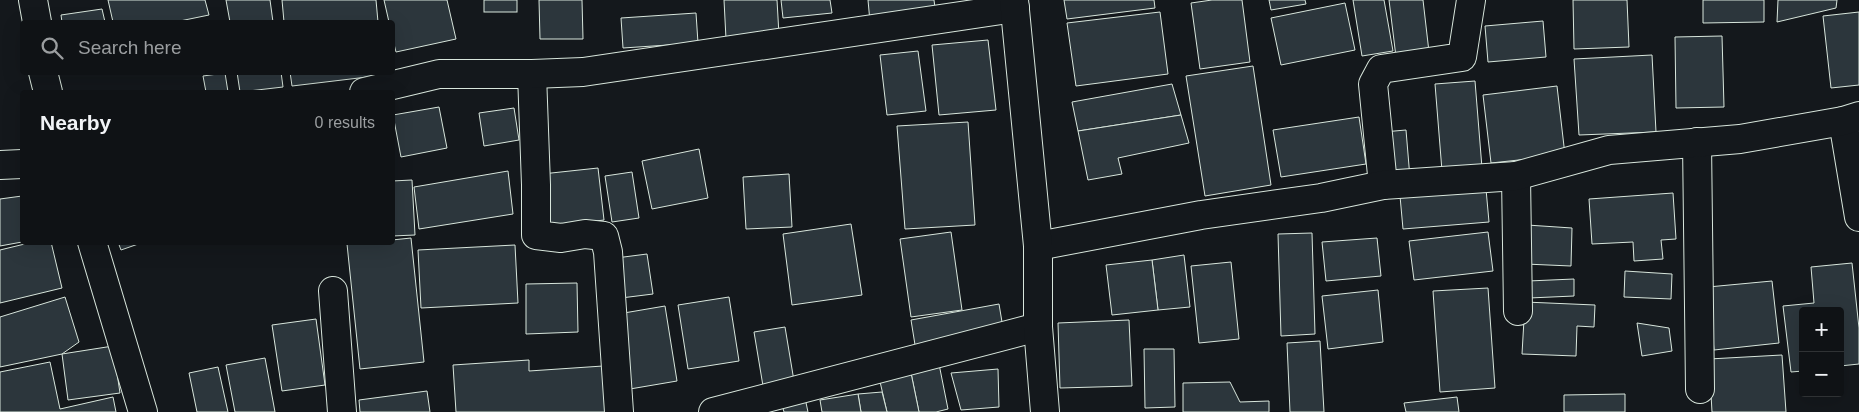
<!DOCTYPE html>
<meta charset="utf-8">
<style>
body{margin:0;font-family:Helvetica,sans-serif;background:#181b1e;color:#f1f3f6}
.controls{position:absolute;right:15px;bottom:15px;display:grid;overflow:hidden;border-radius:5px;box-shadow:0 5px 20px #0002}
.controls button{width:45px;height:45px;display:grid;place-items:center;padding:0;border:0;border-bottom:1px solid #2f3234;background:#0f1215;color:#f1f3f6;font:25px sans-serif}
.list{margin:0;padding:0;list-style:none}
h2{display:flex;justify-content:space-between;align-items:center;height:65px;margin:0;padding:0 20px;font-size:21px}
h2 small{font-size:16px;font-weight:400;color:#9b9ea0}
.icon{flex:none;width:28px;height:28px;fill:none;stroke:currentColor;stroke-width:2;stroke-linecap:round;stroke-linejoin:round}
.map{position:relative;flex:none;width:1859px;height:412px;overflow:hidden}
.search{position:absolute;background:#0f1215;box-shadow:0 5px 20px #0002;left:20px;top:20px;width:375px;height:55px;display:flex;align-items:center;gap:12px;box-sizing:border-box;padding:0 18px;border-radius:5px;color:#9b9ea0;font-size:19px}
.panel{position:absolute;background:#0f1215;box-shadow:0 5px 20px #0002;left:20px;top:90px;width:375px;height:155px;border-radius:5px}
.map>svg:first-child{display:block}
.building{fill:#2c363c;stroke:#d8e6dc}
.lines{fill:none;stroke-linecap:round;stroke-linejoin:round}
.street-casing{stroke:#d8e6dc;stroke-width:30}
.secondary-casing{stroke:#d8e6dc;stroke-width:30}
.street{stroke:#14181c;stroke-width:28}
.secondary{stroke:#14181c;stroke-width:28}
</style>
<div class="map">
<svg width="1859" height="412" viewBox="0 0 1859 412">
<rect width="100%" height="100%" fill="#14181c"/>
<g class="building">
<path d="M108,0H205L209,15L175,22H113Z"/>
<path d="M226,0H270L273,22H230Z"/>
<path d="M282,0H376L378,22H284Z"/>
<path d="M384,0H447L456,39L396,52L392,36V22H389Z"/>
<rect x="484" y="0" width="33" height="12"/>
<path d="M539,0H582L583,39H540Z"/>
<path d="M724,0H777L779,35L726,39Z"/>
<path d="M781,0H830L832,13L783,18Z"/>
<path d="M868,0H934L936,15L870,22Z"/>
<path d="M1064,0H1154L1155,8L1067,19Z"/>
<path d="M1212,0H1242L1250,62L1200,69L1191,3Z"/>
<path d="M1269,0H1305L1306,4L1271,10Z"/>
<path d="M1353,0H1384L1393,51L1362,56Z"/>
<path d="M1389,0H1423L1429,52L1396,57Z"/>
<path d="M1573,0H1627L1629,47L1574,49Z"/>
<path d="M1703,0H1764V22L1703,23Z"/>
<path d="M1778,0H1837L1836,8L1777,22Z"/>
<path d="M1345,3L1355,50L1281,65L1271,18Z"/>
<path d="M102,9L105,22H62L61,15Z"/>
<path d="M1160,12L1168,74L1076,86L1067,23Z"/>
<path d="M1859,12V85L1831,88L1823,16Z"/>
<path d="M696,13L698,43L623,48L621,18Z"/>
<path d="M1543,21L1546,57L1488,62L1485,26Z"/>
<path d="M1722,36L1724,107L1676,108L1675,37Z"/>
<path d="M988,40L996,110L939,115L932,45Z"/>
<path d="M918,51L926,111L887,115L880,55Z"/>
<path d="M1652,55L1656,132L1579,135L1574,59Z"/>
<path d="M1253,66L1271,185L1205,196L1186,76Z"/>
<path d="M237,72H281L283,87L240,92Z"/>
<path d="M290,72H384V75L292,86Z"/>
<path d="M225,73L228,92H206L203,76Z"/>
<path d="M1475,81L1482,168L1442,171L1435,84Z"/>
<path d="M1172,84L1181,115L1078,131L1072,102Z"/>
<path d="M1557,86L1565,155L1491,163L1483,95Z"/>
<path d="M439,107L447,148L401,157L393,115Z"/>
<path d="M514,108L519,140L484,146L479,113Z"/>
<path d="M1181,115L1189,143L1118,158L1122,174L1088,180L1078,131Z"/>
<path d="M1359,117L1366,164L1281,177L1273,130Z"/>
<path d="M968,122L975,225L905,229L897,126Z"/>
<path d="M1406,130L1410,178L1387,180L1383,132Z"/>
<path d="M699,149L708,198L652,209L642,161Z"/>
<path d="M598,168L604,220L548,227L542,174Z"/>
<path d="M508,171L513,214L419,229L414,187Z"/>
<path d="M632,172L639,218L612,222L605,176Z"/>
<path d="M789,174L792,227L746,229L743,177Z"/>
<path d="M412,180L415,235L392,236V181Z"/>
<path d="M1486,189L1489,222L1403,229L1400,196Z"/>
<path d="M1673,193L1676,239L1661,240L1663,259L1634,261L1633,242L1592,244L1589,199Z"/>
<path d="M22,196V242L0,246V199Z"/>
<path d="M851,224L862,295L792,305L783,234Z"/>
<path d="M1527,225L1572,228L1571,266L1525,264Z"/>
<path d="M951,232L962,310L911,317L900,239Z"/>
<path d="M1488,232L1493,271L1414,280L1409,241Z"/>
<path d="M1312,233L1315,334L1281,336L1278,234Z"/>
<path d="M411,238L424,362L360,369L347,244L392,242V240Z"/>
<path d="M1377,238L1381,276L1326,281L1322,242Z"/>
<path d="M33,242H51L62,288L0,303V250Z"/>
<path d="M118,242H144L121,250Z"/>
<path d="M515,245L518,303L421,308L418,250Z"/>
<path d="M647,254L653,294L621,298L616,258Z"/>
<path d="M1184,255L1190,307L1158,310L1152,260Z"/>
<path d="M1152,260L1158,310L1112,315L1106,265Z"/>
<path d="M1231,262L1239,339L1199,343L1191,266Z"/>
<path d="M1852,263L1859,328V364L1840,366V311H1803V371L1791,372L1783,306L1814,303L1811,267Z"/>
<path d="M1625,271L1672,274L1671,299L1624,297Z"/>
<path d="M1574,279V296L1529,298L1528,281Z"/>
<path d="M1772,281L1779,343L1714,350L1708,287Z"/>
<path d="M577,283L578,332L526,334V284Z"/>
<path d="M1488,288L1495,388L1440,392L1433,291Z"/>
<path d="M1378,290L1383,342L1328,349L1322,296Z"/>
<path d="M65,297L79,342L62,354L0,367V317Z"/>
<path d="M729,297L739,361L688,369L678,305Z"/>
<path d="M1525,302L1595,305L1594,327L1577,326L1576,356L1522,354Z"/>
<path d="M999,304L1004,334L916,351L911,320Z"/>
<path d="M665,306L677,381L630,389L618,314Z"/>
<path d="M316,319L325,385L282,391L272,325Z"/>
<path d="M1129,320L1132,386L1060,388L1058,323Z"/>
<path d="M1637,323L1669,328L1672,351L1642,356Z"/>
<path d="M785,327L795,387L764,392L754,332Z"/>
<path d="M1320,341L1324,412H1290L1287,343Z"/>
<path d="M113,346L120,393L68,400L62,354Z"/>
<path d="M1144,349H1174L1175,407L1145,408Z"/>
<path d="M1782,355L1786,412H1712L1709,359Z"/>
<path d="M265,358L275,412H235L226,365Z"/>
<path d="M938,359L948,409L936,412H919L910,368Z"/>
<path d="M529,360V371L603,366L607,412H456L453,365Z"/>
<path d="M50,362L60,409L113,397L116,412H0V372Z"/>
<path d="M218,367L228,412H197L189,373Z"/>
<path d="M910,368L919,412H887L878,373Z"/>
<path d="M998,369L999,407L961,410L951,373Z"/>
<path d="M1230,382L1240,402L1269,401V412H1183V383Z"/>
<path d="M427,391L430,412H360L359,400Z"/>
<path d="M882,392L887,412H861L858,394Z"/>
<path d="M858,394L861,412H822L820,400Z"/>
<path d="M1625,394V412H1564V395Z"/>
<path d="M1457,397L1459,412H1406L1404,403Z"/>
<path d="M805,398L808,412H784L781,401Z"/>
</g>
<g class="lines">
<g class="street-casing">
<g id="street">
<path d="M33,0L37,22"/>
<path d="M43,72L48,92"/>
<path d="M532,74L536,185V235L561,238L585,234L604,236L608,252L619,412"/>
<path d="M364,92L439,74H532L583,72L1015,8"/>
<path d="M1843,121L1859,217"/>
<path d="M1697,142L1700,389"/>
<path d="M0,165L22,164"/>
<path d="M1516,176L1518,311"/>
<path d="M1383,185L1373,84L1381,69L1462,57L1471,0"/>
<path d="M92,242L143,412"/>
<path d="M1038,246L1201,215L1321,198L1383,185L1516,176L1609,150L1740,139L1843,121L1859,116"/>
<path d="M333,291L342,412"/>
<path d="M713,412L1038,327"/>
</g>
</g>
<g class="secondary-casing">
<path id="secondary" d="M1014,0L1038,246V327L1045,412"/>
</g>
<use href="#street" class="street"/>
<use href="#secondary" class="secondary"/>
</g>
</svg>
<div class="controls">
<button>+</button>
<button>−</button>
</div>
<div class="search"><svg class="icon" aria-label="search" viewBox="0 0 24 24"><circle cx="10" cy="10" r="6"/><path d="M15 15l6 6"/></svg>Search here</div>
<section class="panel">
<h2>Nearby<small>0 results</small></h2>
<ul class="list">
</ul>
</section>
</div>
